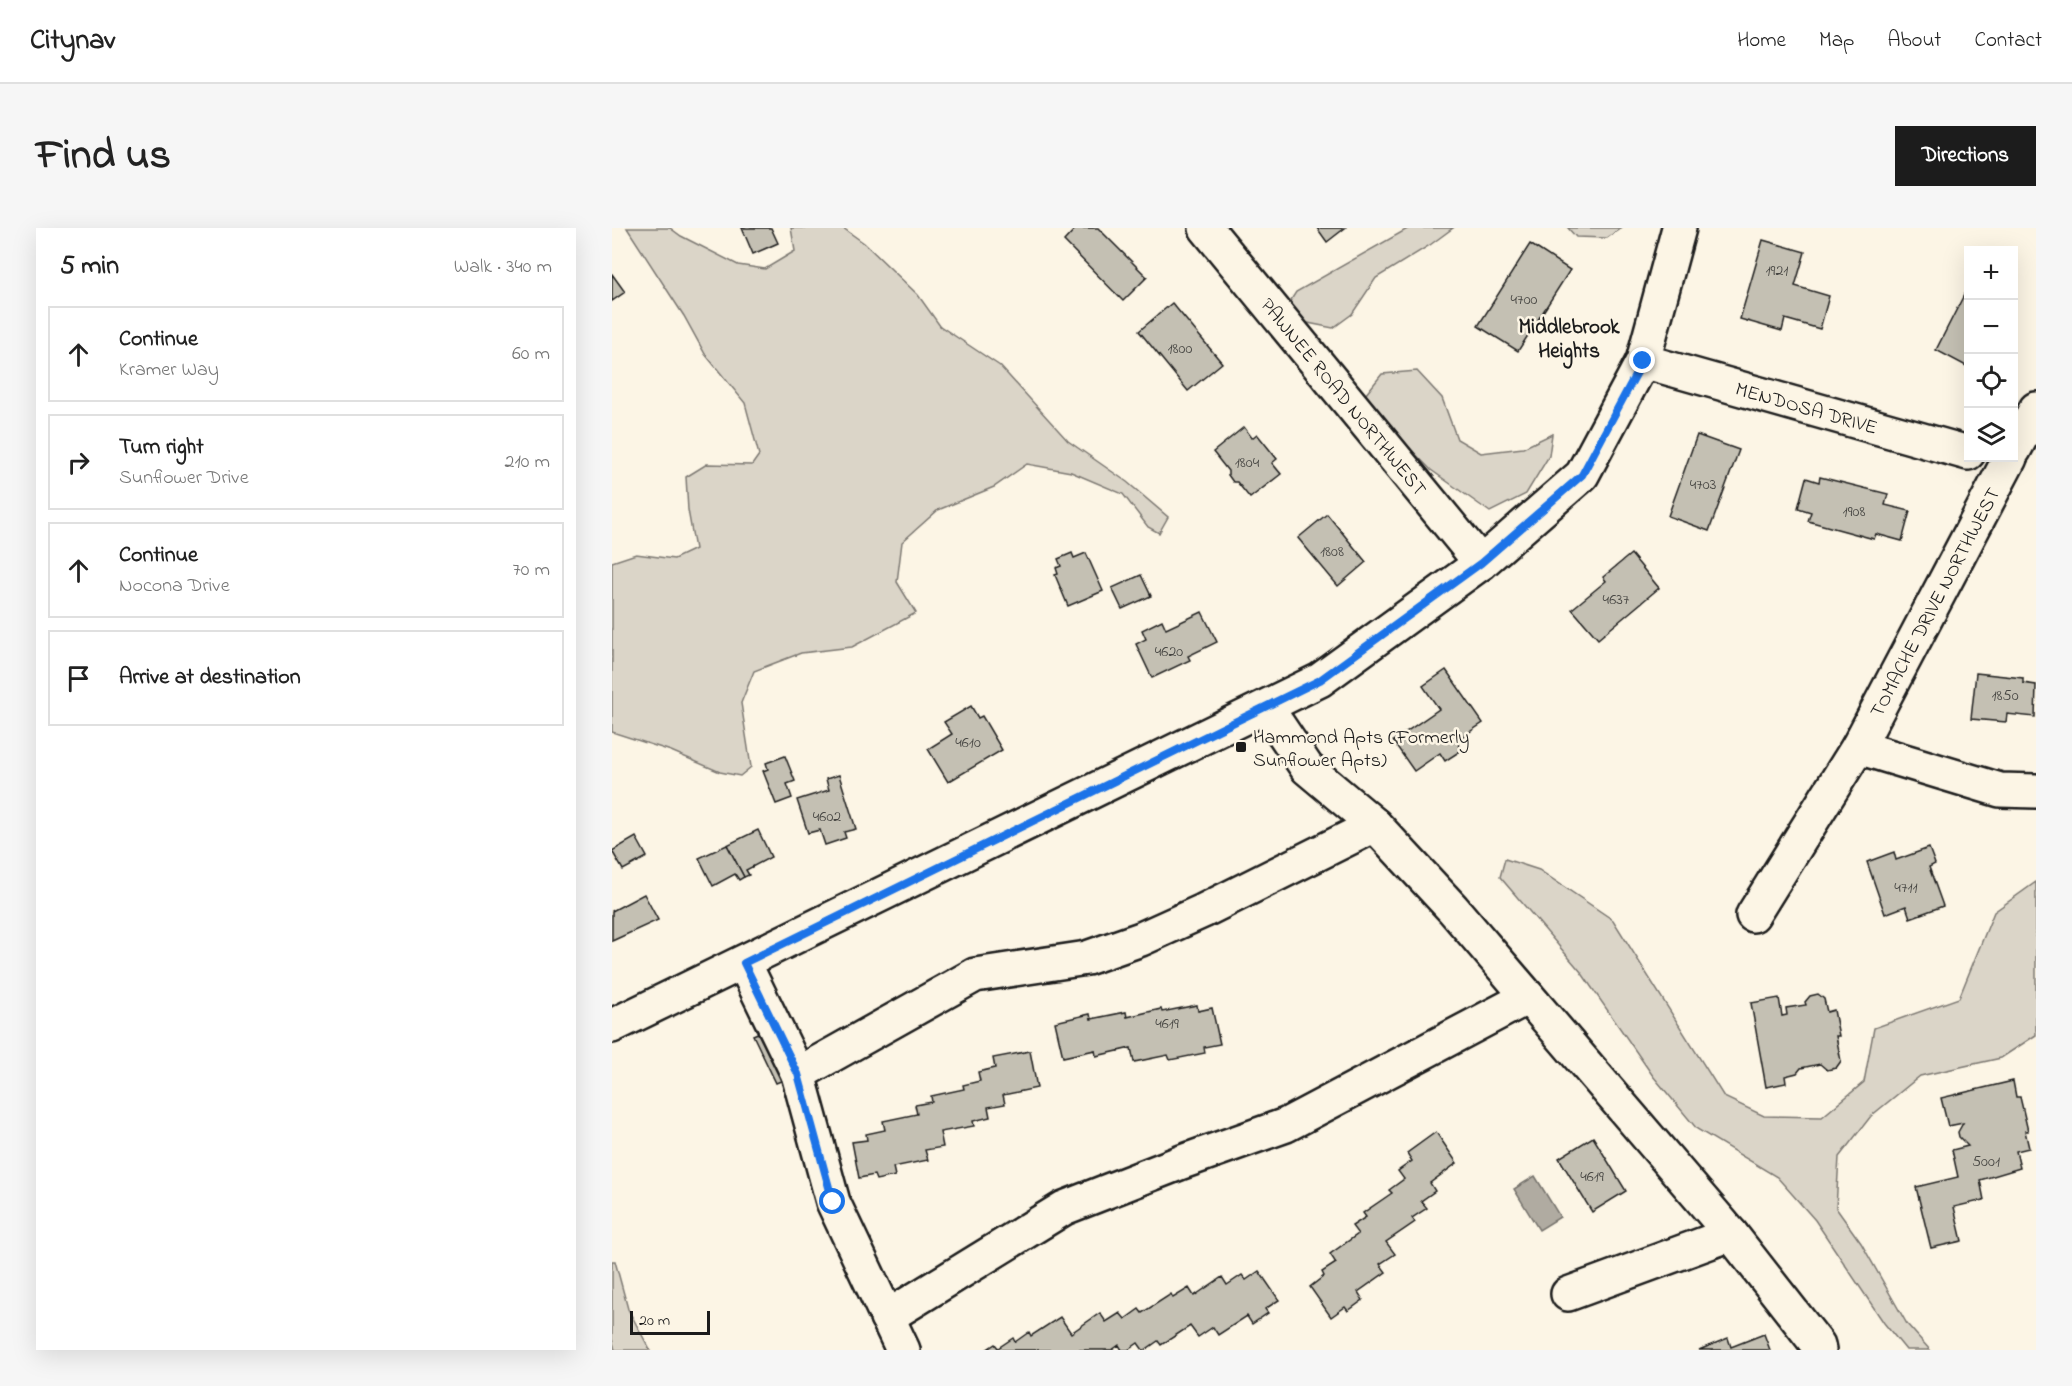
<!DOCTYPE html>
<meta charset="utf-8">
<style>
body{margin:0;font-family:"Indie Flower",sans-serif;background:#f6f6f6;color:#222}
.controls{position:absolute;right:18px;top:18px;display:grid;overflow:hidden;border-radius:0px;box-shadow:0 6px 24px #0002}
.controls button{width:54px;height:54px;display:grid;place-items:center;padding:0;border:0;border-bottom:2px solid #e0e0e0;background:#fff;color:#222;font:30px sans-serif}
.scale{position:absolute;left:18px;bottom:15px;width:80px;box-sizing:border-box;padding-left:6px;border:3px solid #1c1c1c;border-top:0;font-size:16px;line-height:21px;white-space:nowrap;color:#1c1c1c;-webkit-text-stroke:4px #fcf5e5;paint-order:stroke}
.stop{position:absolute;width:18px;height:18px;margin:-14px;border:4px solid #1a73e8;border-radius:50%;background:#fff}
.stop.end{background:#1a73e8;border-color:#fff;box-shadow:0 2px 6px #0008}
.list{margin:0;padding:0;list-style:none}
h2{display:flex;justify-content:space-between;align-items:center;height:78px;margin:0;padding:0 24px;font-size:26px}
h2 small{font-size:20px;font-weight:400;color:#767676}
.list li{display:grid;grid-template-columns:39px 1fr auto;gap:18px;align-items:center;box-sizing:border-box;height:96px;margin:0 12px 12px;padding:0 12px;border:2px solid #e0e0e0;border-radius:0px}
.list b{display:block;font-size:22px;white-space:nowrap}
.list p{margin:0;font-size:20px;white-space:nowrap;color:#767676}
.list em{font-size:20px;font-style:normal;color:#767676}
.icon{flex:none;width:33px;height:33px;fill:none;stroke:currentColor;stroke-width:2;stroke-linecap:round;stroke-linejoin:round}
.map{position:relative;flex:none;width:1424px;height:1122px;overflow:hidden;border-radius:0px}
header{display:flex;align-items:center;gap:36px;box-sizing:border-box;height:84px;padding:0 30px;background:#fff;border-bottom:2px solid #e0e0e0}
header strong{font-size:28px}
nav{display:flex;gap:33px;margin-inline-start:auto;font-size:21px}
.intro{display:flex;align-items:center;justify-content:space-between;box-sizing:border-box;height:144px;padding:0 36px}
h1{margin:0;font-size:42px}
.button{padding:15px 27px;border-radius:0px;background:#1c1c1c;color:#fff;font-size:21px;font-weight:700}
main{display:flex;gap:36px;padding:0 36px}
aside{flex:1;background:#fff;border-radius:0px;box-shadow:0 6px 24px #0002}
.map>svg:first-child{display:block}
.green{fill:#dbd5c8;stroke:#7c7872;stroke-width:1.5}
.water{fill:#b0aba1;stroke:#75726c;stroke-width:1.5}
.building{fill:#c4c0b3;stroke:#1c1c1c;stroke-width:1.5}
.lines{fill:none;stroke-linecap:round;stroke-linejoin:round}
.minor-casing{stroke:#1c1c1c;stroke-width:38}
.minor{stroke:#fcf5e5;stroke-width:33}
.route{stroke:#1a73e8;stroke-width:8}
.poi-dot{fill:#1c1c1c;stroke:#fcf5e5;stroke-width:2}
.labels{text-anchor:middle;stroke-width:5;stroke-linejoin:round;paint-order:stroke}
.number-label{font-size:16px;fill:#464542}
.street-label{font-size:20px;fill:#1c1c1c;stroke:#fcf5e5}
.poi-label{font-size:20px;fill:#1c1c1c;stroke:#fcf5e5;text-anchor:start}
.neighbourhood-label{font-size:21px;font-weight:bold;fill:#1c1c1c;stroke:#fcf5e5}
</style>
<header>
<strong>Citynav</strong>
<nav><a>Home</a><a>Map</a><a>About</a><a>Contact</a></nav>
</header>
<div class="intro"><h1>Find us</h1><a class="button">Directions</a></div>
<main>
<aside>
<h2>5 min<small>Walk · 340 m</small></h2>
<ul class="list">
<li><svg class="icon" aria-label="ahead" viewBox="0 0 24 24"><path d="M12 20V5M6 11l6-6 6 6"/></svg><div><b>Continue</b><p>Kramer Way</p></div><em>60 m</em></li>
<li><svg class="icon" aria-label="right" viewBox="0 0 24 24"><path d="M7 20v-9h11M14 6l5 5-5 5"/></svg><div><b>Turn right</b><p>Sunflower Drive</p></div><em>210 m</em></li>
<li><svg class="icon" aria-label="ahead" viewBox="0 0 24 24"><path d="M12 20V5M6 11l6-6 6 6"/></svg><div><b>Continue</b><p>Nocona Drive</p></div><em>70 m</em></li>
<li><svg class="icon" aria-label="arrive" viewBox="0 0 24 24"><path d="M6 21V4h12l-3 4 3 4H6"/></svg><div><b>Arrive at destination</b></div></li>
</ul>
</aside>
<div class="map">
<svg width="1424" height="1122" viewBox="0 0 1424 1122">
<rect width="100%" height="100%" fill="#fcf5e5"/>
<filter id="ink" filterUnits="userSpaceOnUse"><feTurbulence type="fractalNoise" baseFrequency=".0167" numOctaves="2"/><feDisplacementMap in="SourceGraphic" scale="12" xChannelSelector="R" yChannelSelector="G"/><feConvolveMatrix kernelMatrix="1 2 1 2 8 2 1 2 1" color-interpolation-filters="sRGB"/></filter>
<g filter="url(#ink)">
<g class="green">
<path d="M15,0H58L69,8L126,37L153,41L183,23L179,0H231L252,15L306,67L328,98L388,138L456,213L515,254L556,289L547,305L536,299L511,266L459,244L415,236L382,259L326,282L290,314L285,354L304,385L240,419L189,425L142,443L129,475L139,539L128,548L108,544L59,523L0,504V334L24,326L62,331L83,321L76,282L74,249L95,236L140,237L147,227L133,175L93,126L72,88Z"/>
<path d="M797,0H841L818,17L764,50L740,86L721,100L691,94L677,75L684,64Z"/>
<path d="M956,0H1009L995,10L964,9Z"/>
<path d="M805,143L830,170L845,211L869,225L911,220L940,206L937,228L914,266L878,284L819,242L750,171L770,146Z"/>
<path d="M893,631L927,642L1001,692L1112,869L1152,888L1210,889L1252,854L1262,800L1347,770L1382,684L1424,654V807L1389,830L1308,848L1259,888L1227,929L1224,980L1249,1015L1295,1096L1318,1122H1294L1272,1095L1203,992L1165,949L1085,901L1041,848L969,744L888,649Z"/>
<path d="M0,1033H3L16,1081L38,1122H3L0,1111Z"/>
</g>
<path class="water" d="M923,948L948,989L927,1002L902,961Z"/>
<g class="building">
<path d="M130,0H159L166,15L141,26Z"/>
<path d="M464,0H486L535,49L511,73L452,13Z"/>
<path d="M705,0H733L715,14Z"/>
<path d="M1151,12L1193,24L1183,58L1217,68L1208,101L1173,91L1170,103L1128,91Z"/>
<path d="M918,16L958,42L906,123L866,98Z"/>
<path d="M0,46L13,64L0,73Z"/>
<path d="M1356,59V139L1324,122Z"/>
<path d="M560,75L610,135L576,163L527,103Z"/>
<path d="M632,199L640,210L645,206L665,231L660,235L669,246L638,270L625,254H621L616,247V243L601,224Z"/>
<path d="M1085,207L1127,222L1097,303L1056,288Z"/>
<path d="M1208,249L1276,266L1273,277L1298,283L1290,313L1264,306L1262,311L1196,293L1199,284L1186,280L1194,250L1207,254Z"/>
<path d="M715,286L754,334L726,358L686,310Z"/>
<path d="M460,325L462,330L474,325L491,363L456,378L443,347L446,346L444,340L449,338L446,331Z"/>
<path d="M1019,326L1047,360L986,411L960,381L994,353L991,349Z"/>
<path d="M529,347L539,368L510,381L500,360Z"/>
<path d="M590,384L605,414L576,428L578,432L540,450L524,416L534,411L530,402L550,392L554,401Z"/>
<path d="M834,442L871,495L844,513L850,522L833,533L828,525L802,543L781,513L827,481L811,458Z"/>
<path d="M1364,445L1411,450V455L1424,457L1423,489L1395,486L1394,494L1359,491Z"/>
<path d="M359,478L366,490L370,488L390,522L336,554L316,521L340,506L332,494Z"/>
<path d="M173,528L183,553L175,556L180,570L164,576L151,543L156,541L154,535Z"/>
<path d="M227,547L244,601L232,604L234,610L213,617L208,602L196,605L185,572L217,562L214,551Z"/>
<path d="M146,602L159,629L134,642L137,647L132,649L115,617Z"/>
<path d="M24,609L35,629L11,642L0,623Z"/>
<path d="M115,617L132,649L127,652L123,646L101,658L87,630Z"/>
<path d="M1317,620L1323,636L1317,639L1331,678L1298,690L1294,678L1273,686L1255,634L1282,624L1284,632Z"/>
<path d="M32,666L46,692L0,713V683Z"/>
<path d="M1206,766L1212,771L1215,784L1222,782L1227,808H1224L1229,833L1224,840L1215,842L1208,836L1189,840L1185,845L1173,848L1174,855L1154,859L1139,775L1167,770L1170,788L1175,787L1174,780L1194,777L1193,774L1198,768Z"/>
<path d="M585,777L586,783L600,780L608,816L592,819L593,825L558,832L556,827L522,834L519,820L484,828L483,822L451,829L443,794L478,786L479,791L514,784L515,789L549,781L550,784Z"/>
<path d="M153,802L176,850L164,855L141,807Z"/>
<path d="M418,823L425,860L391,867L393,876L376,879L378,889L361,893L362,898L328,904L331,919L313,922L316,932L281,939L283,948L264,952L262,947L247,950L240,914L255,912L254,906L273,902L271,893L305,886L303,877L320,874L319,868L352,861L351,857L368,853L366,844L383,840L381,830Z"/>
<path d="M1401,853L1404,869H1408L1416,903H1413L1417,920L1404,923L1408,940L1368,952L1372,972L1342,979L1350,1013L1319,1020L1304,959L1346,949L1340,922L1356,918L1347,909L1346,904L1351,895L1336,898L1329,870Z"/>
<path d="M824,904L845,935L818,955L823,963L809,973L815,980L800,990L803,994L774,1014L783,1026L768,1036L774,1044L746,1064L751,1072L736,1083L733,1079L719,1089L698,1059L712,1048L710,1044L724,1035L718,1026L746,1006L740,998L754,989L751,985L780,965L777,962L792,951L786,943L800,933L795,925Z"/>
<path d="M981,909L1014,963L980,984L947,930Z"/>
<path d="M647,1043L667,1072L653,1081L656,1085L640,1096L635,1088L606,1107L601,1099L586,1109L578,1098L549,1117L546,1113L533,1122H531L526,1115L516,1122H510L507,1117L500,1122H374L383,1116L386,1120L401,1110L403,1114L417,1104L419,1108L448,1089L459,1105L488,1085L494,1094L508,1085L513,1091L527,1081L530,1085L559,1066L561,1070L577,1060L582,1068L610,1049L615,1057L630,1047L634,1052Z"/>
<path d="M1152,1106L1158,1122H1087L1116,1110L1119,1119Z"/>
</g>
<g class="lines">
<g class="minor-casing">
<g id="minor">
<path id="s1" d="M594,0L869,335"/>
<path id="s2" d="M1031,133L1356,225"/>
<path d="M1402,222L1424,181"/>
<path d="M654,479L695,540L763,597L841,681L1119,1006L1206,1117L1207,1122"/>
<path d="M1246,519L1388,562L1424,563"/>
<path id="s3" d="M1141,687L1246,519L1398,230"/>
<path d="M132,735L186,846L221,974L291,1122"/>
<path d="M0,798L708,452L869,335L970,247L1031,133L1067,0"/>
<path d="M186,846L363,747L475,730L529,711L591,683L763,597"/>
<path d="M956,1066L1119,1006"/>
<path d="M275,1089L452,980L570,934L674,897L916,769"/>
</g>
</g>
<use href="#minor" class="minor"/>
</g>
</g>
<g class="lines" filter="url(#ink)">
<path class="route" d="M221,974L186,846L132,735L708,452L869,335L970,247L1031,133"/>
</g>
<rect class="poi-dot" x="623" y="513" width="12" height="12" rx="3"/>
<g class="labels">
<g class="number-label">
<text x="1165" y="47">1921</text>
<text x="912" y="76">4700</text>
<text x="568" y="125">1800</text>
<text x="635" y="239">1804</text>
<text x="1091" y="261">4703</text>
<text x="1242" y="288">1908</text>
<text x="720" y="328">1808</text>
<text x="1004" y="376">4637</text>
<text x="557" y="428">4620</text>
<text x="1393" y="472">1850</text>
<text x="356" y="519">4610</text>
<text x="215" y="593">4602</text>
<text x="1294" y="664">4711</text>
<text x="555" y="800">4619</text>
<text x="1374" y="938">5001</text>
<text x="980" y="953">4619</text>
</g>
<g class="street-label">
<text dy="7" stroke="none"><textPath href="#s1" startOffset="218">PAWNEE ROAD NORTHWEST</textPath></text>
<text dy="7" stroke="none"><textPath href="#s2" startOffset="170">MENDOSA DRIVE</textPath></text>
<text dy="7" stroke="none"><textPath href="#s3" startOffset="362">TOMACHE DRIVE NORTHWEST</textPath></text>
</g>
<g class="poi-label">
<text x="641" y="515">Hammond Apts (Formerly<tspan x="641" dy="23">Sunflower Apts)</tspan></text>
</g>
<g class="neighbourhood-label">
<text x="957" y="105">Middlebrook<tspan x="957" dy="24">Heights</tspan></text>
</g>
</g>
</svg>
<div class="controls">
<button>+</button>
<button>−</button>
<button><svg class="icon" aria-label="locate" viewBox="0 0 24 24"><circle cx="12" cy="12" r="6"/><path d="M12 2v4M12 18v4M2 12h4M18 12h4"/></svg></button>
<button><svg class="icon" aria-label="layers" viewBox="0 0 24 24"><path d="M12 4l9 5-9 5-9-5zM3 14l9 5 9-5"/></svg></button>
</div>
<div class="scale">20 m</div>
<div class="stop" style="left:221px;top:974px"></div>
<div class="stop end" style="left:1031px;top:133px"></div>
</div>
</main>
